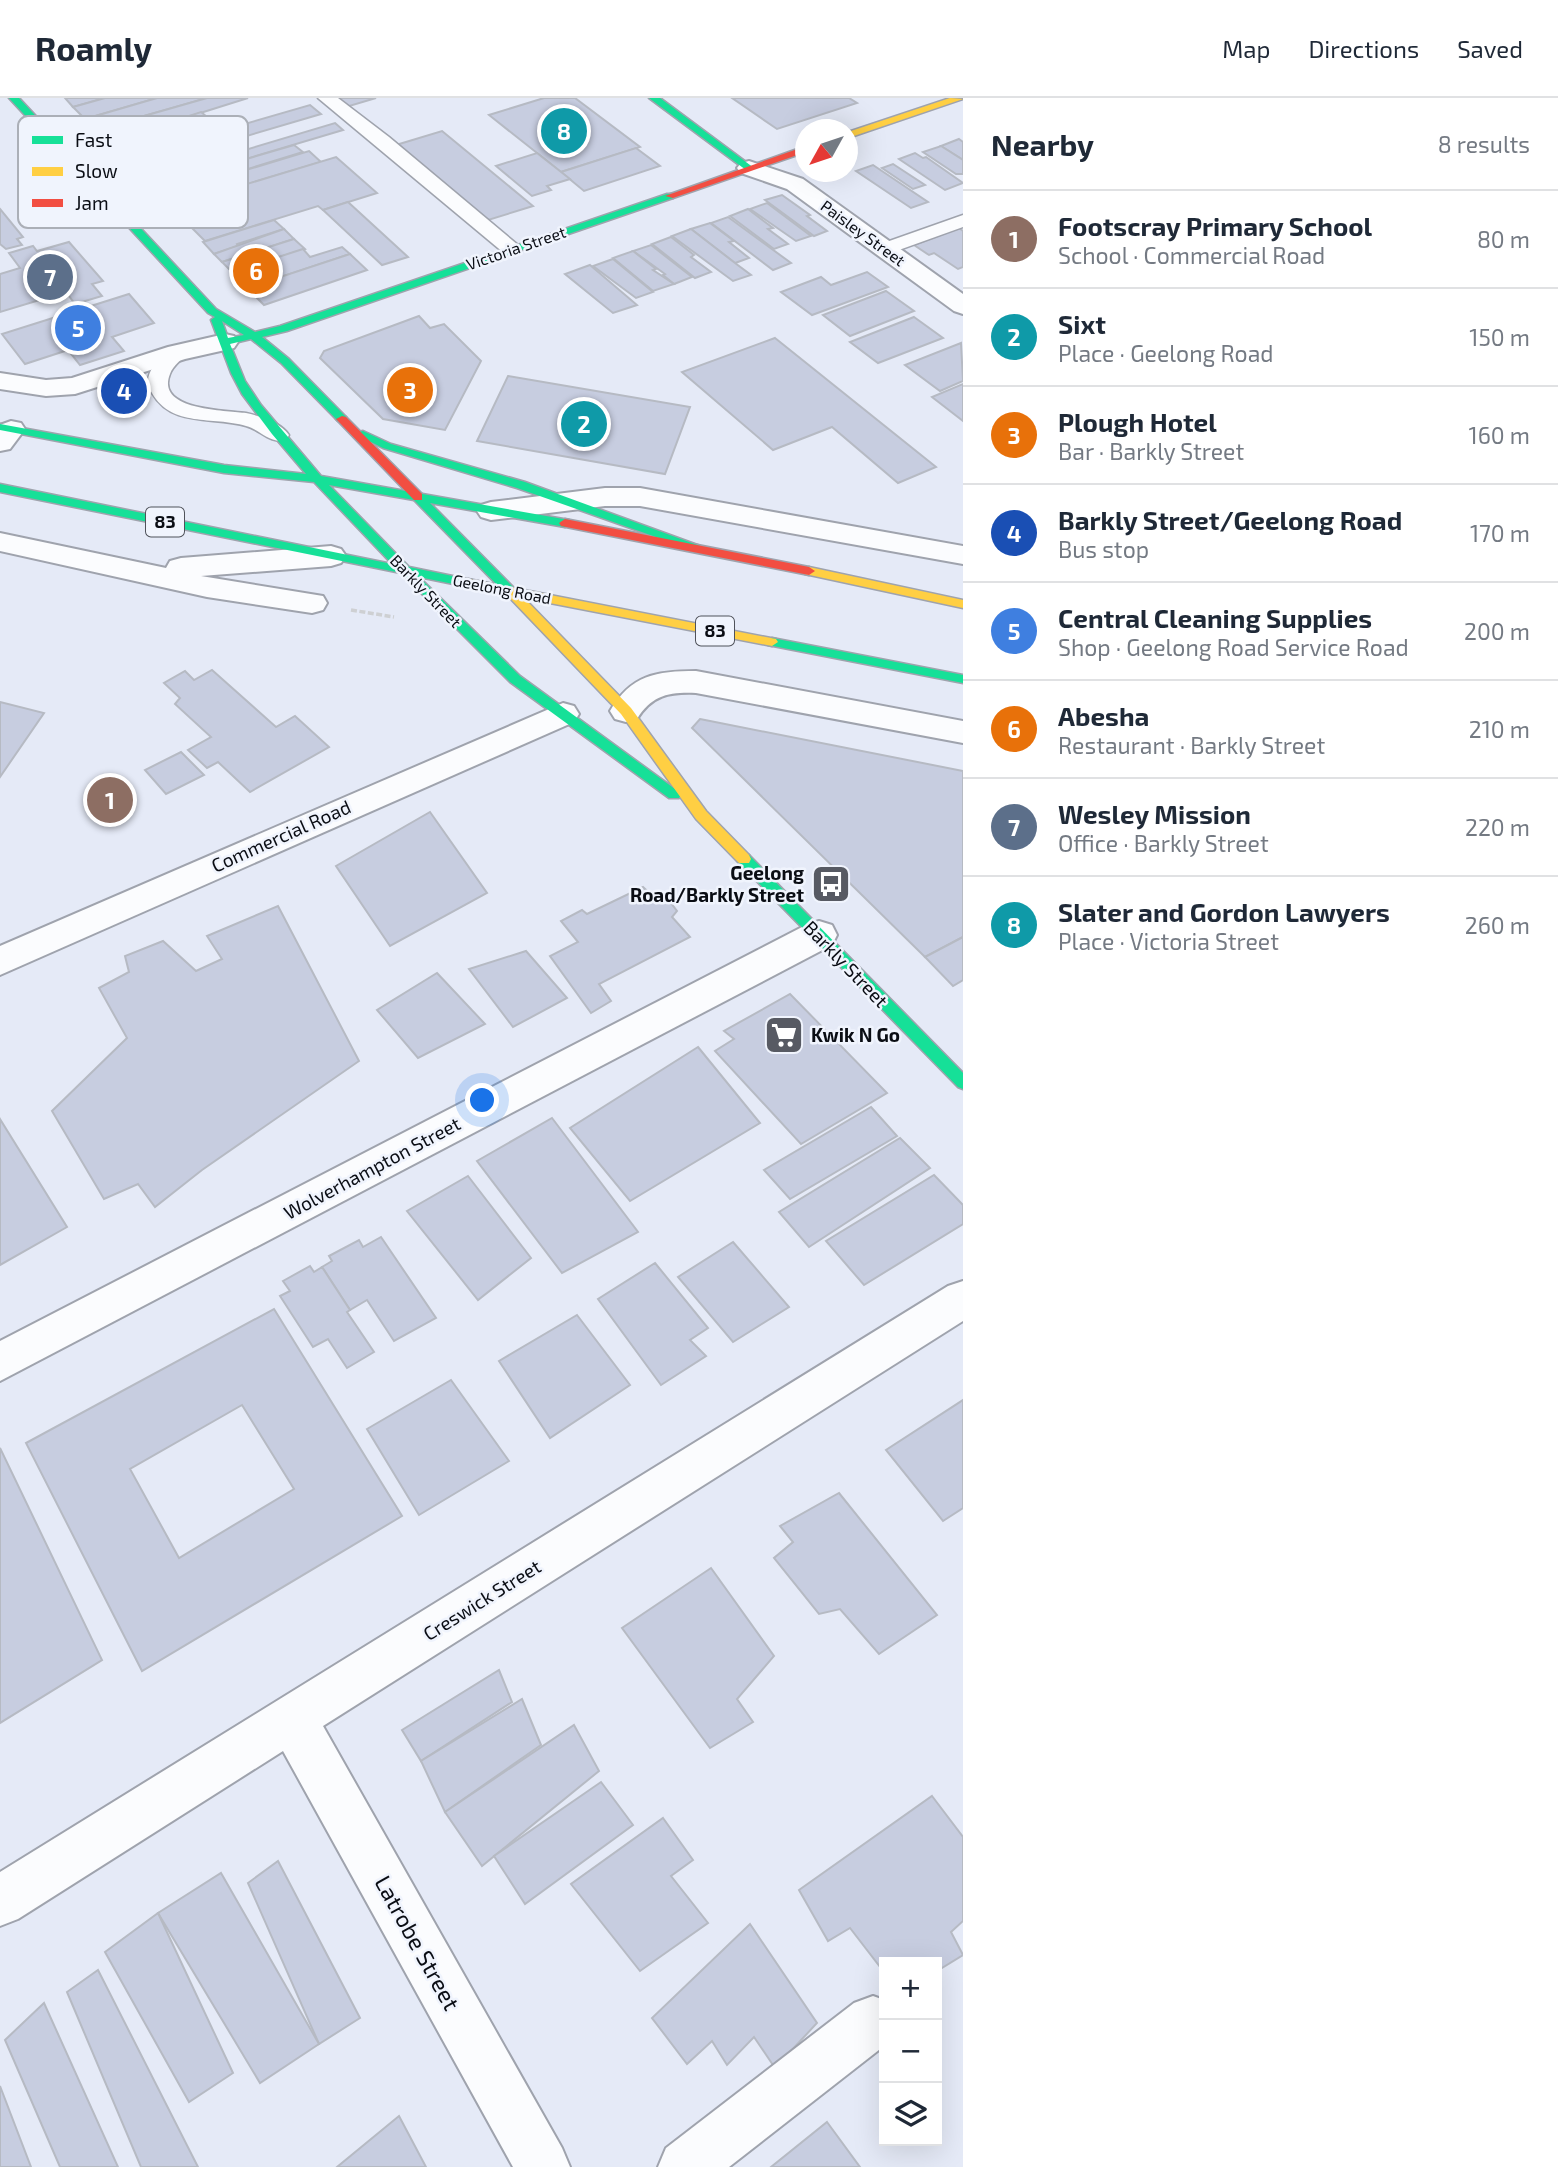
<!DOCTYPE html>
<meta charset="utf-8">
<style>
body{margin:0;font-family:"Exo 2",sans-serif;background:#f6f6f7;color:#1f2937}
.controls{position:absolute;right:21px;bottom:21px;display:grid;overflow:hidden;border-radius:0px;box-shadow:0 7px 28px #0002}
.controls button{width:63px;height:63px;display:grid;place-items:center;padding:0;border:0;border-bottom:2px solid #e0e1e3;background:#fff;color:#1f2937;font:35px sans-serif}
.compass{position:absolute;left:795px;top:21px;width:63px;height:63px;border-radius:50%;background:#fff;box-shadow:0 7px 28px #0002;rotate:230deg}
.you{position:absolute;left:483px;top:1003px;width:24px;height:24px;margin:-18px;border:5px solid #fff;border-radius:50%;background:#1a73e8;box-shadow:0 0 0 10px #1a73e833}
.badge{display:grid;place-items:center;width:46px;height:46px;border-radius:50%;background:#575a63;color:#fff;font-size:23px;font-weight:700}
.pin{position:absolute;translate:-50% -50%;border:4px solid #fff;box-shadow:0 2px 7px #0006}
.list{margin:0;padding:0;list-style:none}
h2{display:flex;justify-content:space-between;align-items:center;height:91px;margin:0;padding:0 28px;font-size:30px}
h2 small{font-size:23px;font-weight:400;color:#747a83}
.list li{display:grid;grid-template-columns:46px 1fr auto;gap:21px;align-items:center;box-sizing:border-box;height:98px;padding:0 28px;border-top:2px solid #e0e1e3}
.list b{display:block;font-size:26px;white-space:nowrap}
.list p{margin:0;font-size:23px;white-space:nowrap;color:#747a83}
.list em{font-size:23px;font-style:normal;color:#747a83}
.icon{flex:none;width:38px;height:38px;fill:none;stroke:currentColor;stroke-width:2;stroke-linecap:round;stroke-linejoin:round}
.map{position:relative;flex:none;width:963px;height:2069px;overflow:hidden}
header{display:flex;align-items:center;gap:42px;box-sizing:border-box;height:98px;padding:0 35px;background:#fff;border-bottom:2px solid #e0e1e3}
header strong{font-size:33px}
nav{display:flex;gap:38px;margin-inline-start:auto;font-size:24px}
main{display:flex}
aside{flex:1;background:#fff}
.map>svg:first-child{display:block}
.building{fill:#c7cde0;stroke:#b6bac3;stroke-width:2;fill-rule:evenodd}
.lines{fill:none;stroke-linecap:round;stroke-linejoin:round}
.lane-casing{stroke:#9fa3ad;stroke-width:3}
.street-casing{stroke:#9fa3ad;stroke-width:4}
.fast-casing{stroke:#9fa3ad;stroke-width:3}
.slow-casing{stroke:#9fa3ad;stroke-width:3}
.jam-casing{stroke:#9fa3ad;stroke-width:3}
.path{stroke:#ced0d3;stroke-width:3.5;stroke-dasharray:6 2.5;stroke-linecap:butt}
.lane{fill:#fbfcfe;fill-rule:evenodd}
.street{fill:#fbfcfe;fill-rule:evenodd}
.fast{fill:#16e098;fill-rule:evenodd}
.slow{fill:#ffcf43;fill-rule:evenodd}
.jam{fill:#f24e42;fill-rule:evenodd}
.labels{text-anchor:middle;stroke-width:5;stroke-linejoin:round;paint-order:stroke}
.far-street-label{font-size:16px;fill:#0a0d14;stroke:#f0f4fd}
.shield{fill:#f0f4fd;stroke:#4f525a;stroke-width:2}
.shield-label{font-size:18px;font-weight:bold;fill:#0a0d14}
.street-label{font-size:19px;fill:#0a0d14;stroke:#f0f4fd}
.poi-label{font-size:19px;font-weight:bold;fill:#0a0d14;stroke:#f0f4fd;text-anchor:end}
.near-street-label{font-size:23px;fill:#0a0d14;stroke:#f0f4fd}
.key{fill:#f0f4fd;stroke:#abafb7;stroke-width:2}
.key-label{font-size:19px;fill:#0a0d14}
</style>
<header>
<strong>Roamly</strong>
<nav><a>Map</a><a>Directions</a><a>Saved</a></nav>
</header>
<main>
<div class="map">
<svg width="963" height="2069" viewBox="0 0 963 2069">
<rect width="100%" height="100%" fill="#e5eaf7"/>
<g class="building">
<path d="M65,0H105L73,9Z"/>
<path d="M105,0H157L85,21L73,9Z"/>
<path d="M157,0H207L95,32L85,21Z"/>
<path d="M207,0H248L146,32L144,30L105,41L95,32Z"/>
<path d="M335,0H376L346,9Z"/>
<path d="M544,0H575L640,49L561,74L489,17Z"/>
<path d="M732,0H849L857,5L777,31Z"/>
<path d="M310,7L321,16L135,71L124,61Z"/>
<path d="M201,14L212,23L115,52L105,41L144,30L146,32Z"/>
<path d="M335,25L343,32L152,89L145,82Z"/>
<path d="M442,33L533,108L485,123L396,47Z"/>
<path d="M959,41L963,44V62L941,48Z"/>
<path d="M294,47L303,54L160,98L152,89Z"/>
<path d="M941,48L963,62V76H956L923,54Z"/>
<path d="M636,50L660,68L584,93L561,74Z"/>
<path d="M309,53L321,64L171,109L160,98Z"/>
<path d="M537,55L570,81L547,88L551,92L532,98L496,68Z"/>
<path d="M915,55L923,60L926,59L963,85L945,92L899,61Z"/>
<path d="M336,59L377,95L323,112L318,108L205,143L171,109Z"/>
<path d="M893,66L925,87L913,91L882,70Z"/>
<path d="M873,67L928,104L911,110L856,73Z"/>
<path d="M782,97L810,117L807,118L827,133L814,138L765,102Z"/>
<path d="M348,104L408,159L382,167L323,112Z"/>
<path d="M767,105L811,138L796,143L750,111Z"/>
<path d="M0,111L23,139L17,141L22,147L6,151L0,146Z"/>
<path d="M748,111L773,130L768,131L788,146L774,151L730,118Z"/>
<path d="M728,119L791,165L773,172L711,125Z"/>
<path d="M274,122L284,131L237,146L238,148L214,156L203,144Z"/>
<path d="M710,125L734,143L729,144L749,160L735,165L691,131Z"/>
<path d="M959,130L963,133V169L958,171L934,155L929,157L914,147Z"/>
<path d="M284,131L294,141L222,164L214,156Z"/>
<path d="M691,131L735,165L751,177L733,183L672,138Z"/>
<path d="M671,139L694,157L691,159L711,174L695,180L652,146Z"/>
<path d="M294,141L305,151L232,174L222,164Z"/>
<path d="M69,144L103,183L92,186L102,198L75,206L66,194L0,214V176L20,170L9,155L33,148L37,153Z"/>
<path d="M651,147L692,179L674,186L663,177L665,176L633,153Z"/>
<path d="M342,149L350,156L247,190L232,174L303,151L310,159Z"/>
<path d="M633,153L656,171L653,172L674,186L653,193L613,160Z"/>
<path d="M350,156L367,172L264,207L247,190Z"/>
<path d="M613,161L653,194L636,200L593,168Z"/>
<path d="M590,167L637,207L613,215L565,176Z"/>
<path d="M867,174L888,189L812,217L781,194L821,179L831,187Z"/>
<path d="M886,193L914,213L850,238L823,217Z"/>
<path d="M129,196L154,225L112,239L124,253L80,267L68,252L25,266L2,236Z"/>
<path d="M419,218L430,230L444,226L481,263L445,332L383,321L320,260L324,253Z"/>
<path d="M914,219L943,240L878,265L850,244Z"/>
<path d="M775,240L936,369L898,385L832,329L773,352L682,274Z"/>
<path d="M961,245L963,283L940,293L905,267Z"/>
<path d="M508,278L690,309L665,376L477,343Z"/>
<path d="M963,286V323L932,299Z"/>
<path d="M212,572L276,629L295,618L329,649L250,694L218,664L207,670L188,652L211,639L175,606L180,600L164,585L185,573L194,582Z"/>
<path d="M0,604L44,615L0,679Z"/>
<path d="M700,621L963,673V839L925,859L692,630Z"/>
<path d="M181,654L204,677L166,696L145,672Z"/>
<path d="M430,714L487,795L390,848L336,768Z"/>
<path d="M643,789L658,803L667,800L677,813L672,819L690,839L599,886L611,903L591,915L550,858L578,844L561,823L582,812L587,816Z"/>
<path d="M278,808L359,963L202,1072L155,1109L138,1086L104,1101L52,1013L127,940L99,890L129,874L125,858L163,843L196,873L222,861L207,838Z"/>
<path d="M963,839V882L953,888L925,859Z"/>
<path d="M526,853L567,900L513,929L469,871Z"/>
<path d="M437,875L485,926L418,960L377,912Z"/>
<path d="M790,896L887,995L801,1046L715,953L734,941L724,933Z"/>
<path d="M698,949L760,1025L630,1103L570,1030Z"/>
<path d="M871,1009L897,1038L790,1101L764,1072Z"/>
<path d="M552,1020L638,1134L562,1175L477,1063Z"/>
<path d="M0,1021L67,1129L0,1167Z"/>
<path d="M900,1040L930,1070L809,1149L779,1114Z"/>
<path d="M934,1077L963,1107V1126L864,1187L826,1143Z"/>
<path d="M468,1078L531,1160L478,1202L407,1113Z"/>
<path d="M381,1139L436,1220L394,1243L367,1202L350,1212L322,1169L332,1163L329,1158L359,1142L363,1149Z"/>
<path d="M733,1144L789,1209L733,1244L678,1179Z"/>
<path d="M655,1165L708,1230L690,1242L706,1258L661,1287L598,1201Z"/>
<path d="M310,1168L314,1174L322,1169L350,1212L347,1214L374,1254L347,1270L328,1241L313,1249L280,1198L290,1193L283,1183Z"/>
<path d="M274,1211L402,1418L142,1573L26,1345ZM242,1307L294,1391L179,1460L130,1371Z"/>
<path d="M577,1217L630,1287L550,1340L499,1263Z"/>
<path d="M451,1282L509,1363L419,1417L367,1331Z"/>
<path d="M963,1302V1410L943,1423L886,1352Z"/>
<path d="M0,1350L102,1562L0,1625Z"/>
<path d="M839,1395L937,1517L879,1556L840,1511L819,1516L774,1460L793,1444L780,1428Z"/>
<path d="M711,1470L774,1558L737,1601L753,1624L710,1650L622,1530Z"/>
<path d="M499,1572L512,1604L421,1663L402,1632Z"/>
<path d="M522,1601L541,1647L445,1714L421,1663Z"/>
<path d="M574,1627L599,1673L482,1768L445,1714Z"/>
<path d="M601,1684L633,1727L525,1806L494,1758Z"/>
<path d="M932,1698L963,1739V1823L951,1834L963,1857L937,1873V1864H884V1874L850,1830L828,1843L799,1792Z"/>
<path d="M663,1720L693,1762L671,1778L708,1825L640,1873L571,1786Z"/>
<path d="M278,1763L360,1920L319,1946L248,1785Z"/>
<path d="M221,1775L319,1946L260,1985L158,1815Z"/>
<path d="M158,1815L233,1975L189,2004L105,1854Z"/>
<path d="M750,1826L817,1925L775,1970L754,1939L727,1967L712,1943L687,1966L652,1920Z"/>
<path d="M98,1872L198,2069H141L67,1894Z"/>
<path d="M44,1905L118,2069H60L5,1942Z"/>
<path d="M0,1988L31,2069H0Z"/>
<path d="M399,2018L426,2069H337Z"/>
<path d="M827,2024L860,2069H771Z"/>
</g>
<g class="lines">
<g class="lane-casing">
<g id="lane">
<path d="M318,0H338L389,39L518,147L521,151L518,155H504Z"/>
<path d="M963,117V129L885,157L875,151L878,147Z"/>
<path d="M177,249L184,251L187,255C182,262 173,267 170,276C155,313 227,312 246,315C260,318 280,324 289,337L286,342C269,346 261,332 246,328C213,318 172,330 152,295C146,286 147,278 153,269C159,260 166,252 177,249Z"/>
</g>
</g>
<g class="street-casing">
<g id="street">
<path d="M749,63L803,81L963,196V216L954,213L787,91L741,75L737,70L741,65Z"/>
<path d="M225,236L234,238L238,244L234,250L185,261L75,296L46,298L0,291V275L46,282L72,280L168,249Z"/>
<path d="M11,323L21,325L25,331L10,351L0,353V327Z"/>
<path d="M605,390H640L963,448V466L640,408H605L491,422L481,419L477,413L481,407L491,404Z"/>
<path d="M0,435L166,470L170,463L181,460L331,448L341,451L346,458L341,465L331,468L201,478L323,498L327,505L323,512L312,515L207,499L0,453Z"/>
<path d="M696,573L963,623V645L696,595C669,594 652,597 637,621L626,624L615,621L610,613C631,577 656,573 696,573Z"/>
<path d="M563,605L574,608L579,616L574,624L0,877V848Z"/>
<path d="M819,823L832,827L837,837L832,847L0,1283V1243L806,827Z"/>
<path d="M963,1183V1223L323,1628L562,2050L570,2069H513L283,1653L18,1821L0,1828V1774L948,1188Z"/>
<path d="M873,1898L884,1902V1948L729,2069H658L666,2050L854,1905Z"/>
</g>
</g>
<g class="fast-casing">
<g id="fast">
<path d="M9,0H19L216,211L255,234L280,228L667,96H673V100L287,233L262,239L289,261L346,319V323H338L281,265L251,241L230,246L245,283L261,307L321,378L569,422L571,425L565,429L430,405L513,489V495H505L414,402L329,387L409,469L472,482L474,485L468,489L419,479L520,578L679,694L681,697L679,700H669L510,584L401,475L0,394V386L392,466L314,384L224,375L0,332V326L224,367L306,376L272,336L242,296L231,275L211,222L215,219L208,215ZM222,223L244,237L228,240Z"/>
<path d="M649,0H660L754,70L746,72Z"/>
<path d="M363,333L391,346L525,384L700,448L698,451H690L517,390L383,350L359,338V334Z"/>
<path d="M772,540L963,577V585L768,547L766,544Z"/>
<path d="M744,756L749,757L963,975V991L958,989L739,765L737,761Z"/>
</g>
</g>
<g class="slow-casing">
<g id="slow">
<path d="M950,0L963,1L848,40V34Z"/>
<path d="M809,469L963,502V510L805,476L803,473Z"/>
<path d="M468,481L776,541L778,544L772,548L524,500L631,610L706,713L749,757L751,761L749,765H739L696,721L621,616L506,496L464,488L462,485Z"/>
</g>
</g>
<g class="jam-casing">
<g id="jam">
<path d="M806,48V54L673,100L665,98Z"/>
<path d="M342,318L346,319L422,396V402H414L338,323L336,321Z"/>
<path d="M565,421L809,469L815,473L809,477L561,428L559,425Z"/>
</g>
</g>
<path class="path" d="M351,512L394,519"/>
<use href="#lane" class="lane"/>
<use href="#street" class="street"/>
<use href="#fast" class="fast"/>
<use href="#slow" class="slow"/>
<use href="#jam" class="jam"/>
</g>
<defs>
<g id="bus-square" transform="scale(2.0125)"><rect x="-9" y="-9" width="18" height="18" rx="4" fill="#575a63" stroke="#f0f4fd"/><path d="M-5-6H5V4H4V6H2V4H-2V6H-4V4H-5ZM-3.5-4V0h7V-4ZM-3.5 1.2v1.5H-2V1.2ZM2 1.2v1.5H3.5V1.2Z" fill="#fff"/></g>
<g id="supermarket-square" transform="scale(2.0125)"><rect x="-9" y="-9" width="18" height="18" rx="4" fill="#575a63" stroke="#f0f4fd"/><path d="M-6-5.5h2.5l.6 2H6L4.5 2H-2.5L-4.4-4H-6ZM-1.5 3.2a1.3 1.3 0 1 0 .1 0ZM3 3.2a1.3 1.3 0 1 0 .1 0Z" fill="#fff"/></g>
</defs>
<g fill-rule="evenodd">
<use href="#bus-square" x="831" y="786"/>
<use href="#supermarket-square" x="784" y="937"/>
</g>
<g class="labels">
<g class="far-street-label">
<text transform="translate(863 135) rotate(36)" y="6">Paisley Street</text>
<text transform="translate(516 150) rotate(-19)" y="6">Victoria Street</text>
<text transform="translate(502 491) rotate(11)" y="6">Geelong Road</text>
<text transform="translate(426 493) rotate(46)" y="6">Barkly Street</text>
</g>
<g class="shield">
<rect x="146" y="409.5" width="38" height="29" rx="5"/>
<rect x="696" y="518.5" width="38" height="29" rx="5"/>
</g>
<g class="shield-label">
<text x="165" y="430">83</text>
<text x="715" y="539">83</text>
</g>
<g class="street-label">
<text transform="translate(281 738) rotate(-24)" y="7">Commercial Road</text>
<text transform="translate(846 866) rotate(46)" y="7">Barkly Street</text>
<text transform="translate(372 1070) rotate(-28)" y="7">Wolverhampton Street</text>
<text transform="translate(482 1502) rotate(-32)" y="7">Creswick Street</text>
</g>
<g class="poi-label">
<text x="804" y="782">Geelong<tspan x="804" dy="22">Road/Barkly Street</tspan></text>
<text x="811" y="944" text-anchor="start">Kwik N Go</text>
</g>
<g class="near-street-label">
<text transform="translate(417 1845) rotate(61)" y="8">Latrobe Street</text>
</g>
</g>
<rect x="18" y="18" width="230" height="112" rx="10" class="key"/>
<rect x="32" y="38" width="31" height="8" fill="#16e098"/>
<rect x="32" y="69" width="31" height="9" fill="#ffcf43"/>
<rect x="32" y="101" width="31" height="8" fill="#f24e42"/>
<g class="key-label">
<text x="75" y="49">Fast</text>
<text x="75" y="80">Slow</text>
<text x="75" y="112">Jam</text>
</g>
</svg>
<div class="controls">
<button>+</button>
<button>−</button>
<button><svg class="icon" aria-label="layers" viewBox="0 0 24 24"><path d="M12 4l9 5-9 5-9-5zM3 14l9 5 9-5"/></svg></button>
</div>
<svg class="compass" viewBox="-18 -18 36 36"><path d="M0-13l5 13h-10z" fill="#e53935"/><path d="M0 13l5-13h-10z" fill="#747a83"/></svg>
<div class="you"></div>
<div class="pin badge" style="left:110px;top:702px;background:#8d6e63">1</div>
<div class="pin badge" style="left:584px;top:326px;background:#0f9aa8">2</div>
<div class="pin badge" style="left:410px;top:292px;background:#e8710a">3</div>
<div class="pin badge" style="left:124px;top:293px;background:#1a4fb4">4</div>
<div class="pin badge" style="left:78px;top:230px;background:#3f7fe0">5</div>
<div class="pin badge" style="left:256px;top:173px;background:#e8710a">6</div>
<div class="pin badge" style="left:50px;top:179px;background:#5c6f8a">7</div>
<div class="pin badge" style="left:564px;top:33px;background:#0f9aa8">8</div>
</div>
<aside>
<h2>Nearby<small>8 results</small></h2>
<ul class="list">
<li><span class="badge" style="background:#8d6e63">1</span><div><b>Footscray Primary School</b><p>School · Commercial Road</p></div><em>80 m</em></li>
<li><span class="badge" style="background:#0f9aa8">2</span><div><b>Sixt</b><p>Place · Geelong Road</p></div><em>150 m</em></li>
<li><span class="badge" style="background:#e8710a">3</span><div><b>Plough Hotel</b><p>Bar · Barkly Street</p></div><em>160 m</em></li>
<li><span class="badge" style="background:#1a4fb4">4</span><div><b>Barkly Street/Geelong Road</b><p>Bus stop</p></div><em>170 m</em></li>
<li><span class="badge" style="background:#3f7fe0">5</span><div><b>Central Cleaning Supplies</b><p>Shop · Geelong Road Service Road</p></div><em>200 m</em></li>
<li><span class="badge" style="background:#e8710a">6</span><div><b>Abesha</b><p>Restaurant · Barkly Street</p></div><em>210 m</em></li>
<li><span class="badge" style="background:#5c6f8a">7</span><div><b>Wesley Mission</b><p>Office · Barkly Street</p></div><em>220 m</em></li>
<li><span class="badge" style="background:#0f9aa8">8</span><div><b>Slater and Gordon Lawyers</b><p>Place · Victoria Street</p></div><em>260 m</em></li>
</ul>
</aside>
</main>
